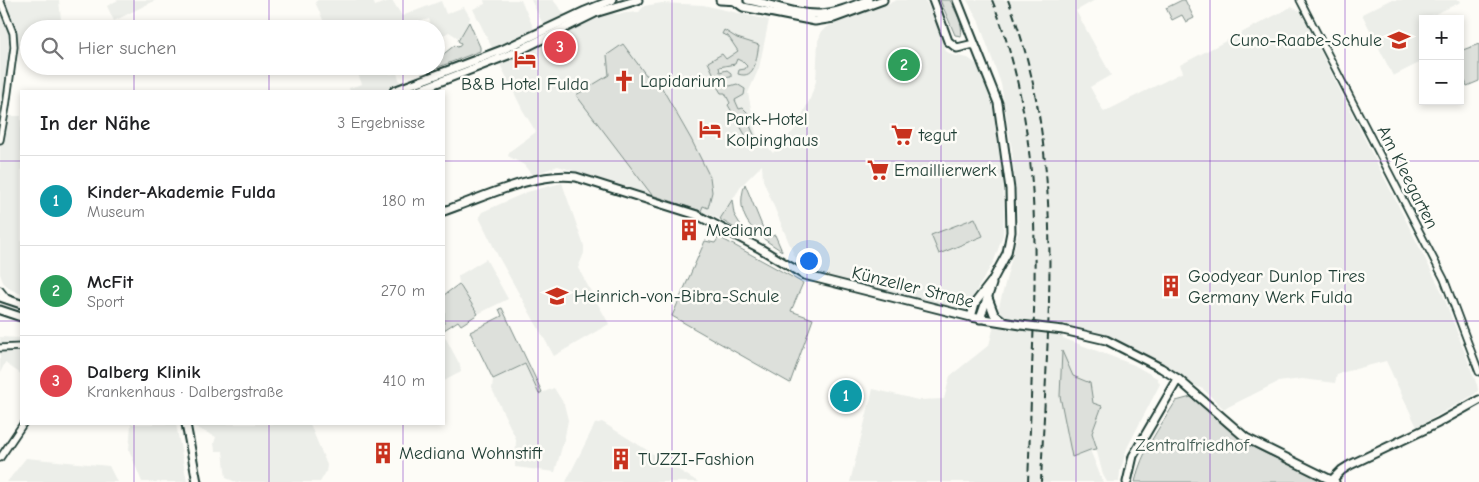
<!DOCTYPE html>
<html lang="de">
<meta charset="utf-8">
<style>
body{margin:0;font-family:"Comic Neue",sans-serif;background:#f6f6f6;color:#202124}
.controls{position:absolute;right:15px;top:15px;display:grid;overflow:hidden;border-radius:0px;box-shadow:0 2px 8px #0003}
.controls button{width:45px;height:45px;display:grid;place-items:center;padding:0;border:0;border-bottom:1px solid #e0e0e0;background:#fff;color:#202124;font:25px sans-serif}
.you{position:absolute;left:808px;top:260px;width:18px;height:18px;margin:-12px;border:4px solid #fff;border-radius:50%;background:#1a73e8;box-shadow:0 0 0 8px #1a73e833}
.badge{display:grid;place-items:center;width:32px;height:32px;border-radius:50%;background:#d93025;color:#fff;font-size:16px;font-weight:700}
.pin{position:absolute;translate:-50% -50%;border:2px solid #fff;box-shadow:0 1px 5px #0006}
.list{margin:0;padding:0;list-style:none}
h2{display:flex;justify-content:space-between;align-items:center;height:65px;margin:0;padding:0 20px;font-size:21px}
h2 small{font-size:16px;font-weight:400;color:#757577}
.list li{display:grid;grid-template-columns:32px 1fr auto;gap:15px;align-items:center;box-sizing:border-box;height:90px;padding:0 20px;border-top:1px solid #e0e0e0}
.list b{display:block;font-size:19px;white-space:nowrap}
.list p{margin:0;font-size:16px;white-space:nowrap;color:#757577}
.list em{font-size:16px;font-style:normal;color:#757577}
.icon{flex:none;width:28px;height:28px;fill:none;stroke:currentColor;stroke-width:2;stroke-linecap:round;stroke-linejoin:round}
.map{position:relative;flex:none;width:1479px;height:482px;overflow:hidden}
.search{position:absolute;background:#fff;box-shadow:0 2px 8px #0003;left:20px;top:20px;width:425px;height:55px;display:flex;align-items:center;gap:12px;box-sizing:border-box;padding:0 18px;border-radius:28px;color:#757577;font-size:19px}
.panel{position:absolute;background:#fff;box-shadow:0 2px 8px #0003;left:20px;top:90px;width:425px;height:335px;border-radius:0px}
.map>svg:first-child{display:block}
.built{fill:#eceee9}
.green{fill:#dde0db;stroke:#7e8e88}
.lines{fill:none;stroke-linecap:round;stroke-linejoin:round}
.minor-casing{stroke:#1f3d34;stroke-width:9}
.major-casing{stroke:#1f3d34;stroke-width:11}
.minor{stroke:#fdfcf7;stroke-width:5.5}
.major{stroke:#fdfcf7;stroke-width:7}
.rail{stroke:#1f3d34;stroke-width:2;stroke-dasharray:8 4;stroke-linecap:butt}
.major-bridge-casing{stroke:#1f3d34;stroke-width:11;stroke-linecap:butt}
.major-bridge{stroke:#fdfcf7;stroke-width:7}
.grid{fill:none;stroke:#7b2cbf;stroke-width:1;stroke-opacity:0.55}
.labels{text-anchor:middle;stroke-width:5;stroke-linejoin:round;paint-order:stroke}
.poi-label{font-size:18px;fill:#1f3d34;stroke:#fdfcf7;text-anchor:start}
.street-label{font-size:18px;fill:#1f3d34;stroke:#fdfcf7}
.park-label{font-size:18px;fill:#455e55;stroke:#fdfcf7}
</style>
<div class="map">
<svg width="1479" height="482" viewBox="0 0 1479 482">
<rect width="100%" height="100%" fill="#fdfcf7"/>
<filter id="ink" filterUnits="userSpaceOnUse"><feTurbulence type="fractalNoise" baseFrequency=".02" numOctaves="2"/><feDisplacementMap in="SourceGraphic" scale="10" xChannelSelector="R" yChannelSelector="G"/><feConvolveMatrix kernelMatrix="1 2 1 2 8 2 1 2 1" color-interpolation-filters="sRGB"/></filter>
<g filter="url(#ink)">
<g class="built">
<path d="M0,0H59L62,29H29V45H9L8,66L0,113Z"/>
<path d="M118,0H156L114,21L107,6Z"/>
<path d="M318,0H373L375,6L392,0L402,16L441,1L446,14L464,7L470,17L469,22L460,39L449,32L440,37L436,35V29H432L429,19L410,25L407,26L408,29H327L315,2Z"/>
<path d="M484,0H521L534,29L492,48L473,9L485,4Z"/>
<path d="M531,0H553L567,17L548,25L543,24Z"/>
<path d="M897,0H925L934,17L946,51L952,55L968,58L975,63L979,68L993,107L1003,170L1004,215L1003,235L994,261L970,301L965,306L956,307L928,302L832,279L819,275L814,270L798,262L794,255L763,180L762,165L742,185L720,219L701,211L703,206L708,208L710,201L712,192L710,177L675,109L662,88L658,84L655,86L647,75H646L623,44L619,47L620,151L652,195L558,166L532,175L524,165L508,156L510,151L536,132L522,109L500,64L597,15L609,13L616,14L639,12L644,6L662,3L703,5L769,20L759,68L748,93L756,133L773,153L795,129L810,99L816,81L818,41L822,31L829,26Z"/>
<path d="M967,0H1095L1076,11L1111,75L1090,87L1104,112L1183,72L1180,65L1291,7L1300,11L1442,292L1477,385L1478,390L1475,394L1417,427L1386,361L1337,374L1335,383L1302,379L1278,382L1224,409L1203,389L1178,379L1123,348L1063,329V338L1134,365L1157,378L1160,384L1127,448L1120,472L1119,482H1107L1103,475L1092,433L1073,457L1090,450L1103,482H850L873,389L918,400L944,399L950,376L989,345L1019,230L1012,150L1001,84L979,22Z"/>
<path d="M1390,0H1460L1461,2L1429,17L1430,19H1423V61L1393,76L1362,14Z"/>
<path d="M355,66H389L390,74L397,73L401,85L384,91H350L349,88L362,84Z"/>
<path d="M0,116H21V294L10,289L3,282L0,274Z"/>
<path d="M562,183L584,246V253L578,268L609,324L554,356L498,256L479,217L482,212L527,192Z"/>
<path d="M486,259L508,299L478,314L459,284L458,276Z"/>
<path d="M444,335L460,365L461,372L444,381Z"/>
<path d="M0,337L21,338V374L5,363L0,373Z"/>
<path d="M525,364L539,394L554,388L564,404L568,420L565,436L555,472L515,467L516,439L492,389L493,379Z"/>
<path d="M602,422L698,482H566L595,424Z"/>
<path d="M131,424H176L187,482H142L129,450Z"/>
<path d="M194,424H310L327,465L326,472L320,482H236L226,478L223,451H215L214,443L216,437L195,427Z"/>
<path d="M26,458L109,466L117,482H7Z"/>
</g>
<g class="green">
<path d="M940,0H950C955,11 964,24 961,36L955,35Z"/>
<path d="M1182,0H1185L1194,18L1186,22L1182,15L1172,20L1166,8Z"/>
<path d="M469,22L480,47V51L431,70L428,69V66H436V60L455,45L457,47L460,46L461,43L458,41Z"/>
<path d="M724,30L737,38L759,45C756,58 756,80 738,74L739,70L745,69L747,66L743,62L737,59L735,64L719,67L720,72L727,70L731,73V77L722,78V84L730,86L737,84L745,89L744,95L735,100L739,109L743,108L749,114L747,119L756,139L751,145L728,105L730,103L725,93H721L710,75L713,73L708,62L722,54L726,59L738,51L728,36L722,34Z"/>
<path d="M623,44L646,75H647L655,85L658,84L662,88L691,139L710,177L712,192L708,208L703,206L701,211L652,195L576,95L609,75L607,55Z"/>
<path d="M1479,44V81L1467,86L1465,81L1460,83V51Z"/>
<path d="M745,184L767,238L775,235L782,251C756,235 733,218 745,184Z"/>
<path d="M732,200L734,214L745,232L744,234L720,219Z"/>
<path d="M975,218L983,236L939,254L931,235Z"/>
<path d="M719,237L803,283L791,311L813,319L790,383L672,316L705,241L715,243Z"/>
<path d="M459,284L478,314L461,325L458,321L444,330V295Z"/>
<path d="M502,308L542,392L539,394L525,364L493,379L470,332L502,316L499,309Z"/>
<path d="M1062,351L1073,376L1090,383L1093,403L1102,406L1092,433L1097,449L1090,450L1072,457L1060,396Z"/>
<path d="M1191,397C1210,412 1228,431 1248,444C1273,459 1301,467 1326,482H1135C1141,452 1160,427 1176,401Z"/>
</g>
<g class="lines">
<g class="minor-casing">
<g id="minor">
<path d="M1300,0L1444,279L1479,372"/>
<path d="M0,140L6,107L14,47L13,33L0,0"/>
<path d="M0,290L8,300"/>
<path d="M0,348L21,347"/>
<path d="M0,458L23,424"/>
</g>
</g>
<g class="major-casing">
<g id="major">
<path d="M720,0L739,1"/>
<path d="M748,0C772,4 796,15 820,14C837,13 853,6 868,0"/>
<path d="M933,0L948,41L957,48L974,44"/>
<path d="M957,0L998,103L1010,189L1011,232L1007,253L992,281L975,303L971,317"/>
<path d="M736,2L743,7L815,21L834,18L883,0"/>
<path d="M394,91L502,50L585,11L612,0"/>
<path d="M416,91L516,52L595,13L638,0"/>
<path d="M444,211C482,198 536,171 576,177L697,215L761,249L804,275L971,317L1021,325"/>
<path d="M0,297L21,304"/>
<path d="M988,298L994,314L1003,321"/>
<path d="M0,310L21,317"/>
<path d="M980,319L992,284"/>
<path d="M1063,330L1106,340L1161,368L1178,379L1246,438L1335,482"/>
<path d="M186,424L197,482"/>
<path d="M1332,480L1342,470L1350,465L1438,423L1479,400"/>
<path d="M1127,482L1133,456L1178,379"/>
</g>
</g>
<use href="#minor" class="minor"/>
<use href="#major" class="major"/>
<g class="rail">
<path d="M992,0C1037,112 1037,226 1033,345C1031,391 1030,436 1028,482"/>
<path d="M1008,0C1068,153 1047,322 1041,482"/>
</g>
<g class="major-bridge-casing">
<path id="major-bridge" d="M1021,325L1063,330"/>
</g>
<use href="#major-bridge" class="major-bridge"/>
</g>
</g>
<path class="grid" d="M134,0V29M269,0V29M403,0V29M538,0V482M672,0V482M807,0V482M941,0V482M1076,0V482M1210,0V482M1345,0V482M134,66V91M269,66V91M403,66V91M0,161H21M444,161H1479M0,321H21M444,321H1479M134,424V482M269,424V482M403,424V482"/>
<defs>
<g id="school-bare" transform="scale(1.725)"><path d="M0-5L7-2L0 1L-7-2ZM-4 1L0 2.5L4 1V4Q0 6-4 4Z" fill="#c8321e" stroke="#fdfcf7" stroke-width="2.5" paint-order="stroke"/></g>
<g id="hotel-bare" transform="scale(1.725)"><path d="M-6-4.5h1.5V1H6V5H4.5V3h-9V5H-6ZM-4 0a1.8 1.8 0 1 1 3.6 0ZM.5 0V-2.5h3Q6-2.5 6 0Z" fill="#c8321e" stroke="#fdfcf7" stroke-width="2.5" paint-order="stroke"/></g>
<g id="church-bare" transform="scale(1.725)"><path d="M-1.2-6h2.4v3.5h3.3v2.4h-3.3V6h-2.4V-.1h-3.3v-2.4h3.3Z" fill="#c8321e" stroke="#fdfcf7" stroke-width="2.5" paint-order="stroke"/></g>
<g id="supermarket-bare" transform="scale(1.725)"><path d="M-6-5.5h2.5l.6 2H6L4.5 2H-2.5L-4.4-4H-6ZM-1.5 3.2a1.3 1.3 0 1 0 .1 0ZM3 3.2a1.3 1.3 0 1 0 .1 0Z" fill="#c8321e" stroke="#fdfcf7" stroke-width="2.5" paint-order="stroke"/></g>
<g id="building-bare" transform="scale(1.725)"><path d="M-4-6H4V6H1V3H-1V6H-4ZM-2.5-4.3h1.7v1.8h-1.7ZM.8-4.3h1.7v1.8H.8ZM-2.5-1h1.7V.8h-1.7ZM.8-1h1.7V.8H.8Z" fill="#c8321e" stroke="#fdfcf7" stroke-width="2.5" paint-order="stroke"/></g>
</defs>
<g fill-rule="evenodd">
<use href="#school-bare" x="1399" y="40"/>
<use href="#hotel-bare" x="525" y="59"/>
<use href="#church-bare" x="624" y="81"/>
<use href="#hotel-bare" x="710" y="129"/>
<use href="#supermarket-bare" x="902" y="135"/>
<use href="#supermarket-bare" x="878" y="170"/>
<use href="#building-bare" x="689" y="230"/>
<use href="#building-bare" x="1171" y="286"/>
<use href="#school-bare" x="557" y="296"/>
<use href="#building-bare" x="383" y="453"/>
<use href="#building-bare" x="621" y="459"/>
</g>
<g class="labels">
<g class="poi-label">
<text x="1382" y="46" text-anchor="end">Cuno-Raabe-Schule</text>
<text x="640" y="87">Lapidarium</text>
<text x="525" y="90" text-anchor="middle">B&amp;B Hotel Fulda</text>
<text x="726" y="125">Park-Hotel<tspan x="726" dy="21">Kolpinghaus</tspan></text>
<text x="919" y="141">tegut</text>
<text x="894" y="176">Emaillierwerk</text>
<text x="706" y="236">Mediana</text>
<text x="1188" y="282">Goodyear Dunlop Tires<tspan x="1188" dy="21">Germany Werk Fulda</tspan></text>
<text x="574" y="302">Heinrich-von-Bibra-Schule</text>
<text x="399" y="459">Mediana Wohnstift</text>
<text x="638" y="465">TUZZI-Fashion</text>
</g>
<g class="street-label">
<text transform="translate(1408 177) rotate(63)" y="6">Am Kleegarten</text>
<text transform="translate(913 287) rotate(14)" y="6">Künzeller Straße</text>
</g>
<g class="park-label">
<text x="1192" y="451">Zentralfriedhof</text>
</g>
</g>
</svg>
<div class="controls">
<button>+</button>
<button>−</button>
</div>
<div class="you"></div>
<div class="pin badge" style="left:846px;top:396px;background:#0f9aa8">1</div>
<div class="pin badge" style="left:904px;top:65px;background:#2e9e5b">2</div>
<div class="pin badge" style="left:560px;top:47px;background:#e0444e">3</div>
<div class="search"><svg class="icon" aria-label="search" viewBox="0 0 24 24"><circle cx="10" cy="10" r="6"/><path d="M15 15l6 6"/></svg>Hier suchen</div>
<section class="panel">
<h2>In der Nähe<small>3 Ergebnisse</small></h2>
<ul class="list">
<li><span class="badge" style="background:#0f9aa8">1</span><div><b>Kinder-Akademie Fulda</b><p>Museum</p></div><em>180 m</em></li>
<li><span class="badge" style="background:#2e9e5b">2</span><div><b>McFit</b><p>Sport</p></div><em>270 m</em></li>
<li><span class="badge" style="background:#e0444e">3</span><div><b>Dalberg Klinik</b><p>Krankenhaus · Dalbergstraße</p></div><em>410 m</em></li>
</ul>
</section>
</div>
